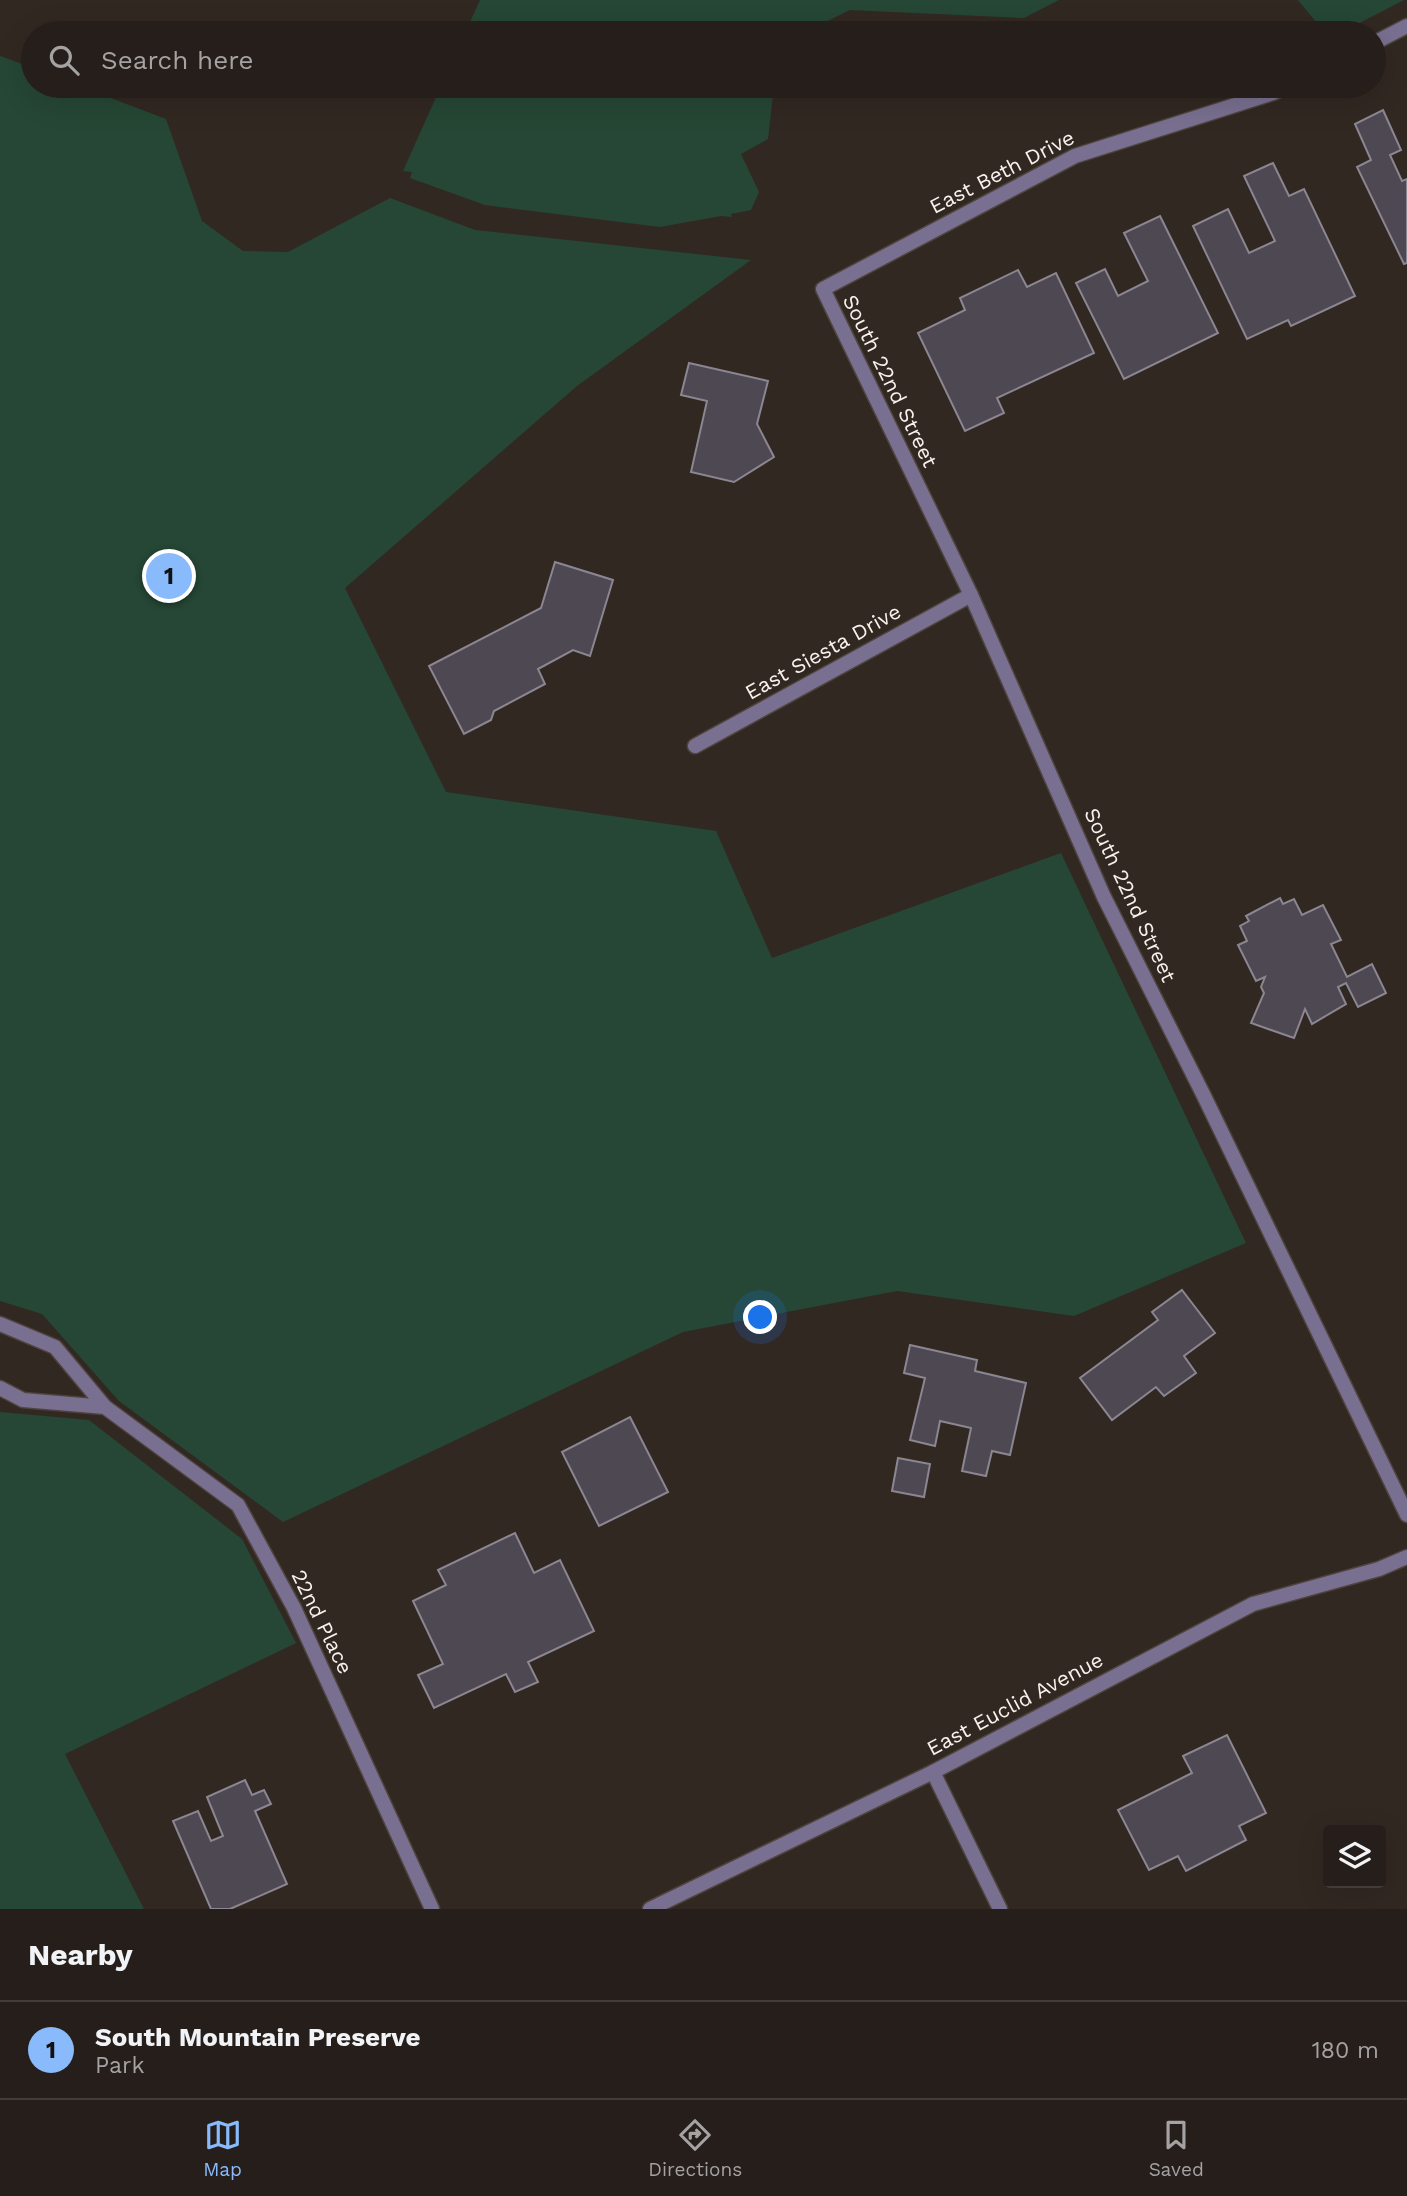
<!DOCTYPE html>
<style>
body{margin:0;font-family:"Work Sans",sans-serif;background:#2e2723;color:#f1f3f6}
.controls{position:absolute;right:21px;bottom:21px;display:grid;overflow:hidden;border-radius:7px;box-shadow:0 7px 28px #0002}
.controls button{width:63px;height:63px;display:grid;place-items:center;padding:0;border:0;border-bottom:2px solid #423c39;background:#261e1a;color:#f1f3f6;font:35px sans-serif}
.you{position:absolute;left:761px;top:1318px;width:24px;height:24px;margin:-18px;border:5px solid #fff;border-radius:50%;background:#1a73e8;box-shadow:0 0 0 10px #1a73e833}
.badge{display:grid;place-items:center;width:46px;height:46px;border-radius:50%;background:#88bafc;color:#111;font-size:23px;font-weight:700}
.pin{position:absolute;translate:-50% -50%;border:4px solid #fff;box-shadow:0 2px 7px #0006}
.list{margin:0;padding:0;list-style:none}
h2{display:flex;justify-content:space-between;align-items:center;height:91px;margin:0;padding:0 28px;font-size:30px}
h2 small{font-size:23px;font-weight:400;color:#a4a2a2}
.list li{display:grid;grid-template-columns:46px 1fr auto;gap:21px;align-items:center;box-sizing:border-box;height:98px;padding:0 28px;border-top:2px solid #423c39}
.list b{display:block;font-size:26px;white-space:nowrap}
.list p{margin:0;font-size:23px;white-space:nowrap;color:#a4a2a2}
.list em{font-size:23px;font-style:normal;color:#a4a2a2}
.icon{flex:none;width:38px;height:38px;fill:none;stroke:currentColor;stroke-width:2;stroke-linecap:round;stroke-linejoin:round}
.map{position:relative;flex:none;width:1407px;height:1909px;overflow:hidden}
.search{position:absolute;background:#261e1a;box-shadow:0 7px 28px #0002;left:21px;right:21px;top:21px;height:77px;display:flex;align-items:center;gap:18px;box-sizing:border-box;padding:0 24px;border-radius:38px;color:#a4a2a2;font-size:26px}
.sheet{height:189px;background:#261e1a}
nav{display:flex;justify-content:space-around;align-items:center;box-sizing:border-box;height:98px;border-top:2px solid #423c39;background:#261e1a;font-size:19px;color:#a4a2a2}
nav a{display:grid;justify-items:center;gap:4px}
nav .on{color:#88bafc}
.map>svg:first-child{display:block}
.green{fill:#264735}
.building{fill:#4d4852;stroke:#8b8691;stroke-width:2}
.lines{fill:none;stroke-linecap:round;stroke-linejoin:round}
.service-casing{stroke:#4e443e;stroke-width:17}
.minor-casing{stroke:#4e443e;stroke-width:17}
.service{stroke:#796f90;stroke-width:14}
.minor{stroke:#796f90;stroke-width:14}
.labels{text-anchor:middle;stroke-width:5;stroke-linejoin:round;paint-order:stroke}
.street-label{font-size:21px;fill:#f8f1ed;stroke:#322822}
</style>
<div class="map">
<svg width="1407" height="1909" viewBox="0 0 1407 1909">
<rect width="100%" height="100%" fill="#322822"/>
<g class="green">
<path d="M480,0H1059L1024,18L850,10L803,33H465Z"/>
<path d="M1298,0H1404L1340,33H1325Z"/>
<path d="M0,56L33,68V86H79L166,119L202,221L243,251L288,252L390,198L475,230L751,260L577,386L345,588L446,792L716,831L772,958L1061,853L1246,1243L1074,1316L897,1291L683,1332L283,1522L119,1401L42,1314L0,1301Z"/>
<path d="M441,86H774L768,139L741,154L759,192L751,210L731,214L732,217L721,216L660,227L485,205L410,178L412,172L403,171Z"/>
<path d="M0,1412L89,1420L242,1539L296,1643L65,1754L144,1909H0Z"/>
</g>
<g class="building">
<path d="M1383,110L1401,150L1390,155L1402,181L1407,179V263L1404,264L1357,167L1371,160L1355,124Z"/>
<path d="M1273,163L1289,196L1304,189L1355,296L1291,326L1288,320L1247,339L1193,226L1228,209L1249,253L1275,241L1244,176Z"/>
<path d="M1160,216L1218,333L1124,379L1076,283L1105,269L1118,296L1148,281L1124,233Z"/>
<path d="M1018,270L1027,287L1056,273L1094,353L997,398L1004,413L965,431L918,333L965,310L960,298Z"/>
<path d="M689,363L768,381L757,424L774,457L734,482L691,472L707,401L681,395Z"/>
<path d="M555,562L613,580L590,656L573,650L538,669L545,684L494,711L491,720L464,734L429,666L541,608Z"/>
<path d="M1280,898L1283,904L1294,899L1302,915L1323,905L1341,940L1331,944L1347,977L1372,964L1386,993L1358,1007L1346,983L1338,987L1346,1004L1312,1024L1305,1009L1294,1038L1251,1023L1264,993L1261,987L1265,977L1256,981L1238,945L1247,941L1240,926L1249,921L1246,916Z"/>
<path d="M1182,1290L1215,1333L1184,1356L1196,1373L1164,1396L1156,1387L1112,1420L1080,1378L1158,1320L1152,1312Z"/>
<path d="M910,1345L977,1360L975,1371L1026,1383L1010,1455L992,1451L986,1476L962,1471L971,1428L940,1421L935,1446L910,1440L925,1378L904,1373Z"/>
<path d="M630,1417L668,1492L599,1526L562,1452Z"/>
<path d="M898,1458L930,1464L924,1497L892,1491Z"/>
<path d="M515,1533L534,1573L560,1560L594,1631L528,1662L538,1682L515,1692L506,1674L434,1708L418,1675L443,1664L413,1601L446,1585L438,1570Z"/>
<path d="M1227,1735L1266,1813L1239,1826L1246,1840L1186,1871L1178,1856L1149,1870L1118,1810L1192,1773L1183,1756Z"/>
<path d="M245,1780L252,1795L264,1790L271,1804L255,1811L287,1884L230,1909H211L173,1821L198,1811L211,1841L223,1836L207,1797Z"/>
</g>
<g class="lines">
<g class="service-casing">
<g id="service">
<path d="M0,1324L55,1347L105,1407L238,1505L294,1608L432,1909"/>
<path d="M0,1388L23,1400L105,1407"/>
</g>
</g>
<g class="minor-casing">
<g id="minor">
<path d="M1374,43L1407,26"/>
<path d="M1288,86L1273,93L1075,156L823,289L971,595L1104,897L1204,1096L1407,1515"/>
<path d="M695,746L971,595"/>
<path d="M933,1772L1000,1909"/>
<path d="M650,1909L933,1772L1253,1604L1379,1569L1407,1557"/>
</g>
</g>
<use href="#service" class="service"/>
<use href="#minor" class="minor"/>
</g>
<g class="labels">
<g class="street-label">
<text transform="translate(1002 172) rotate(-27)" y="7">East Beth Drive</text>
<text transform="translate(890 381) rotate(64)" y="7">South 22nd Street</text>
<text transform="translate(823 652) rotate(-29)" y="7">East Siesta Drive</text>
<text transform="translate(1130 895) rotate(65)" y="7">South 22nd Street</text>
<text transform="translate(322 1622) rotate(64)" y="7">22nd Place</text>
<text transform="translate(1015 1704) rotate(-28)" y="7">East Euclid Avenue</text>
</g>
</g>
</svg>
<div class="controls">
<button><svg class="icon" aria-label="layers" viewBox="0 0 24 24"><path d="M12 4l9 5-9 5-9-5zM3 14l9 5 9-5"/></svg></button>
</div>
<div class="you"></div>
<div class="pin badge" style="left:169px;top:576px">1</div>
<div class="search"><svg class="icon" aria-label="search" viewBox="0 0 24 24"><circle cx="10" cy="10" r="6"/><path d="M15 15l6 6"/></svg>Search here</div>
</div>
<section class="sheet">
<h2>Nearby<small></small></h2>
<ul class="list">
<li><span class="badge">1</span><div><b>South Mountain Preserve</b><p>Park</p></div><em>180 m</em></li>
</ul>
</section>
<nav>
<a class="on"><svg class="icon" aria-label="map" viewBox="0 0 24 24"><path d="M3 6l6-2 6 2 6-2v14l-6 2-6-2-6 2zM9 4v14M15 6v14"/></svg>Map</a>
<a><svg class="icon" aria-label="directions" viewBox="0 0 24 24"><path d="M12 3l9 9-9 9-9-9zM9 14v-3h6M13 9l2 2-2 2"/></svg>Directions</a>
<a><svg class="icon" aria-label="saved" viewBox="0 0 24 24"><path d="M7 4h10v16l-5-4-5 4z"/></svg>Saved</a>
</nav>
